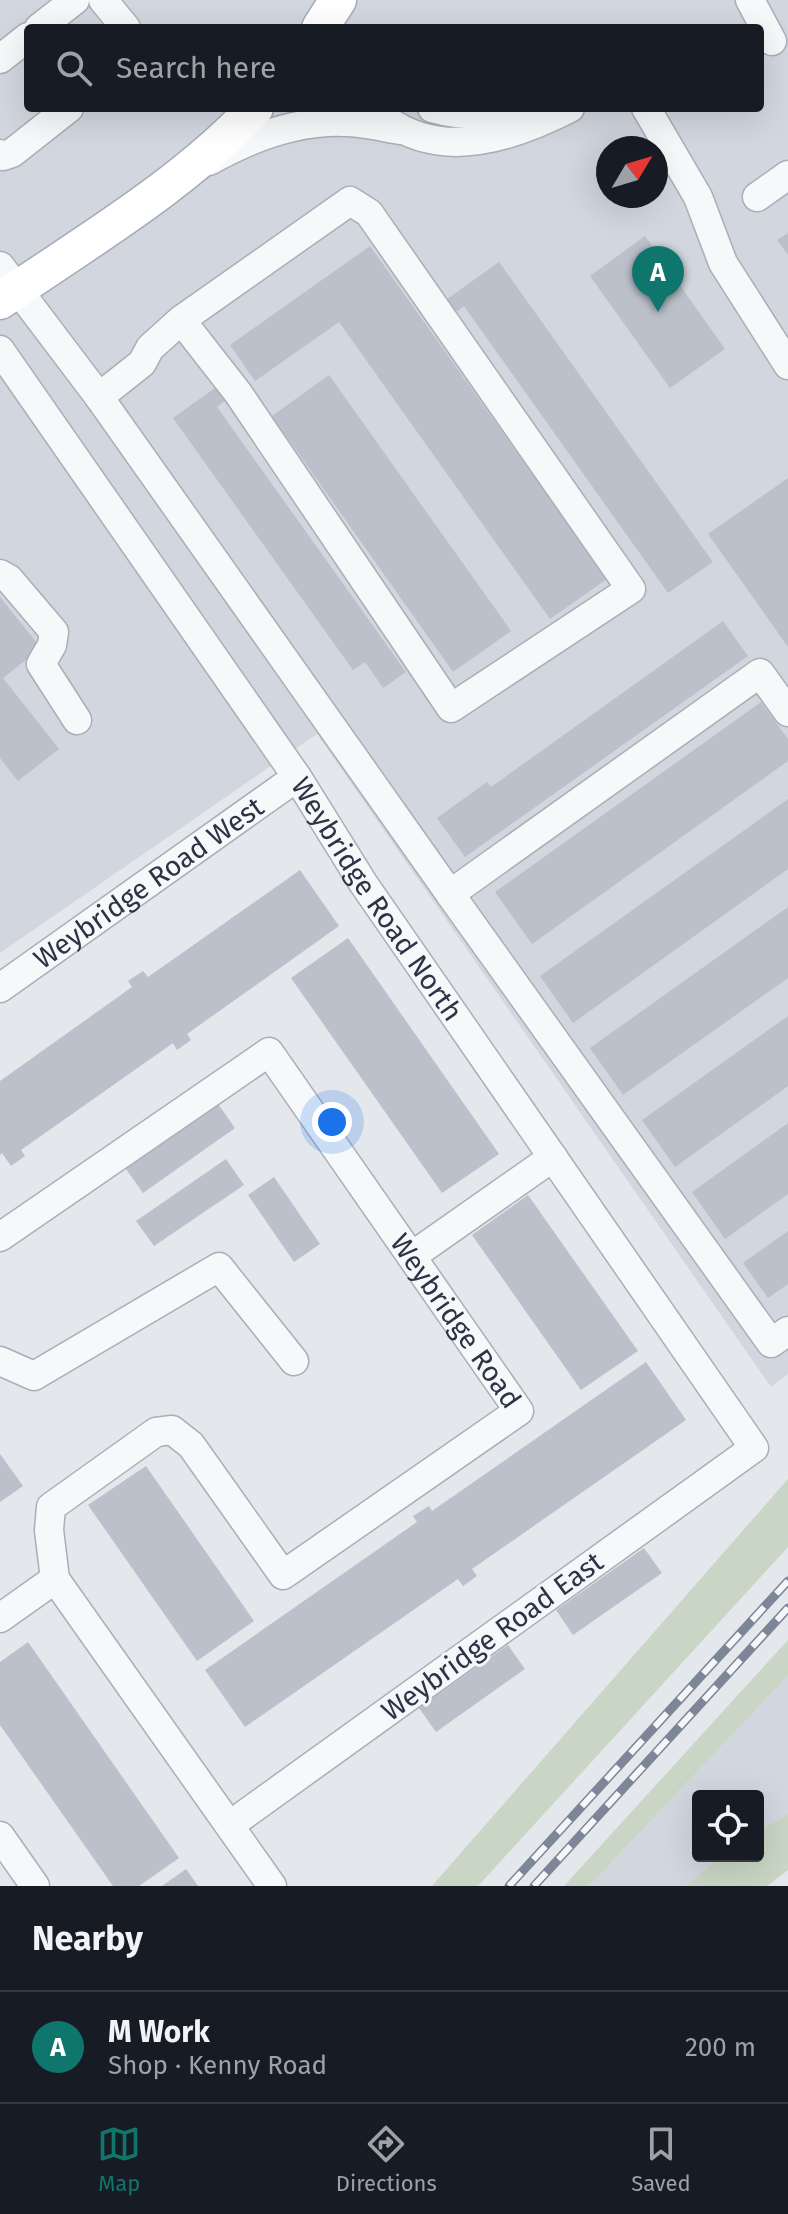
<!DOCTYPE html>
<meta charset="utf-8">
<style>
body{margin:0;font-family:"Fira Sans",sans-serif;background:#242831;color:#f1f3f6}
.controls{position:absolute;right:24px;bottom:24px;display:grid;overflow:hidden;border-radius:8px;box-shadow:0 8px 32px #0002}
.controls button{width:72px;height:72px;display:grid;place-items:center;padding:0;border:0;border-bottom:2px solid #363941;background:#171b24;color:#f1f3f6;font:40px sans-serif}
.compass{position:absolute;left:596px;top:136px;width:72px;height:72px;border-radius:50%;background:#171b24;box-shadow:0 8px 32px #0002;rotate:52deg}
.you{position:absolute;left:332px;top:1122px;width:28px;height:28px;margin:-20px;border:6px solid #fff;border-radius:50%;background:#1a73e8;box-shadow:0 0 0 12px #1a73e833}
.badge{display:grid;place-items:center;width:52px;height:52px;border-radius:50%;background:#0f766e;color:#fff;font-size:26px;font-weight:700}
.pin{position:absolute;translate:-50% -66px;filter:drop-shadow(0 2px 4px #0008)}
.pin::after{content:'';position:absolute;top:42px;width:28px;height:24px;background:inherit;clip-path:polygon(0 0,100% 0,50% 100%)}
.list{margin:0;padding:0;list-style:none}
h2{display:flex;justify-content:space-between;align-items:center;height:104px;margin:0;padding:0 32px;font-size:34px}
h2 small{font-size:26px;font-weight:400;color:#9ea1a6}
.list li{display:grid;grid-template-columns:52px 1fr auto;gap:24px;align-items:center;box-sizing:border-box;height:112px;padding:0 32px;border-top:2px solid #363941}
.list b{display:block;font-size:30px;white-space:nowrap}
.list p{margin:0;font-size:26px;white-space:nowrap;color:#9ea1a6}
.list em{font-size:26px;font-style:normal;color:#9ea1a6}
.icon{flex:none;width:44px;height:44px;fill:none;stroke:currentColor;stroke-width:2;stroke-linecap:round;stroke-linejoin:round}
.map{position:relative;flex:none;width:788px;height:1886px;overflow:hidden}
.search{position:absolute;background:#171b24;box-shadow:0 8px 32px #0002;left:24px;right:24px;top:24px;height:88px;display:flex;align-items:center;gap:20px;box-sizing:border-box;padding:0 28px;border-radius:8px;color:#9ea1a6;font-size:30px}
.sheet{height:216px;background:#171b24}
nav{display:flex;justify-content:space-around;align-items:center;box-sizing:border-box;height:112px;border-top:2px solid #363941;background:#171b24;font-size:22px;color:#9ea1a6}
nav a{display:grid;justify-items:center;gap:4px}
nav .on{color:#0f766e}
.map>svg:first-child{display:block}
.built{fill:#d2d6de;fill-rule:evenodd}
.green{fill:#c9d6c5}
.building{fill:#bbc0ca}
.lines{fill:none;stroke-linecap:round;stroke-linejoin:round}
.minor-casing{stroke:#a9aeb7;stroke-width:31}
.major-casing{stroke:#a3abb8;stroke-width:39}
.minor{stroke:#f7f8fa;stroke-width:28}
.major{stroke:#fff;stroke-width:36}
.rail-casing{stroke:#7d8696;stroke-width:9}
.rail{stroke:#f4f6f9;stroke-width:6;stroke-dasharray:18;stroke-linecap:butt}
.labels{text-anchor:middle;stroke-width:6;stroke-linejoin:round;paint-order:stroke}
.street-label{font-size:28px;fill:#2b3445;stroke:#f4f6f9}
</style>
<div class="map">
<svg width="788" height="1886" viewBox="0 0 788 1886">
<rect width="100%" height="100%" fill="#e4e7ec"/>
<g class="built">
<path d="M0,0H788V1374L771,1387L317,734L0,953ZM28,28H760V108H28ZM608,148H656V196H608Z"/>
<path d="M788,1676V1814L758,1831V1796H698V1856H721L686,1886H589Z"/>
</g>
<g class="green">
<path d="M788,1479V1547L478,1886H432Z"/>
<path d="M788,1640V1676L589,1886H564Z"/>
<path d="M788,1814V1870L767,1886H686L721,1856H758V1831Z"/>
</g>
<g class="building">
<path d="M788,233V255L777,240Z"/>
<path d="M645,236L725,349L670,388L590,276Z"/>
<path d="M370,246L607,579L550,619L339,322L255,381L230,345Z"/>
<path d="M499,262L713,562L668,593L464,306L452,315L443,302Z"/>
<path d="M329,375L511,631L453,672L272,416Z"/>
<path d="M219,385L229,398L217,407L406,672L383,688L365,662L353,670L173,418Z"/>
<path d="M788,478V647L708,534Z"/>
<path d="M0,597L41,648L3,678L59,749L18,781L0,758Z"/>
<path d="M723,621L748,656L465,857L437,818L487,782L491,787Z"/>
<path d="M761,702L788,739V761L532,944L495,892Z"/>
<path d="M788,799V869L573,1023L540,976Z"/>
<path d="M300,870L339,926L187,1034L191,1040L177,1050L173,1043L21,1150L25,1156L11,1166L2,1153L0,1155V1081L132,987L128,981L143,971L148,977Z"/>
<path d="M788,907V978L623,1095L590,1048Z"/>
<path d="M348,938L499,1154L442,1193L291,978Z"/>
<path d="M788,1016V1086L675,1167L642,1120Z"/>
<path d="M218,1104L235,1128L143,1193L126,1169Z"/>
<path d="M788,1123V1194L725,1239L692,1192Z"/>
<path d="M226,1159L244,1185L154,1246L136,1221Z"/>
<path d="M274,1177L320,1244L294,1262L248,1195Z"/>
<path d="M528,1195L638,1351L581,1390L472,1235Z"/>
<path d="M788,1231V1284L768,1298L743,1263Z"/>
<path d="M646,1362L686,1420L472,1569L477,1576L463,1586L458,1579L245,1727L205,1670L417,1522L413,1516L429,1506L432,1511Z"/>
<path d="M0,1454L23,1486L0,1502Z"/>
<path d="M146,1466L254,1621L197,1661L88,1505Z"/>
<path d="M644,1548L662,1573L573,1635L556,1610Z"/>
<path d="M28,1642L179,1858L139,1886H113L0,1725V1662Z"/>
<path d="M508,1645L525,1669L436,1732L419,1708Z"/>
<path d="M186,1869L198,1886H162Z"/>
</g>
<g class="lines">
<g class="minor-casing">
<g id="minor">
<path d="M103,0L126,28"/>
<path d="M750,0L772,41"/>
<path d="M39,28L75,0"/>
<path d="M0,59L28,37"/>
<path d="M432,108C467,118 497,115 533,108"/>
<path d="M646,108L698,197L723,263L788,365"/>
<path d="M387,120C444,161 513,137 570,108"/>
<path d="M0,154L3,156L12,153L69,108"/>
<path d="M209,161C250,138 297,120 345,122C363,122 382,127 400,130"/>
<path d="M757,197L788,175"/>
<path d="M0,266L99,397L142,363L150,348L181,320L350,201L369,213L631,589L451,708L238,393L181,320"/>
<path id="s1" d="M0,350L297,777L363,883L754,1448L230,1825"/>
<path d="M99,397L450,894L760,673L788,712"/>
<path d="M0,574L9,579L54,632L52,645L41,664L77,720"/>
<path d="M450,894L771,1343L788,1331"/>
<path id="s2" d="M0,988L297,777"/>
<path id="s3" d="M0,1237L269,1052L519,1411L283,1575L191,1445L172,1430L156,1432L51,1507L49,1530L55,1579L272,1886"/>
<path d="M412,1256L553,1157"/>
<path d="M0,1361L34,1376L219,1267L294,1361"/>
<path d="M0,1618L55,1579"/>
<path d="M0,1836L35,1886"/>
</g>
</g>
<g class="major-casing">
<g id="major">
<path d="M320,28L338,0"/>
<path d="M0,301C87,241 182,186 255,108"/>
</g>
</g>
<use href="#minor" class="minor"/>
<use href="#major" class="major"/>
<g class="rail-casing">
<g id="rail">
<path d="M509,1886L788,1581"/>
<path d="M534,1886L788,1608"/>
</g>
</g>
<use href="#rail" class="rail"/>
</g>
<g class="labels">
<g class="street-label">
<text dy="10" stroke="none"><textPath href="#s2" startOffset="182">Weybridge Road West</textPath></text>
<text dy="10" stroke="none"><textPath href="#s1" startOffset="666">Weybridge Road North</textPath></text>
<text dy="10" stroke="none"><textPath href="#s3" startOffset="654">Weybridge Road</textPath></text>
<text transform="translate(492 1636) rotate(-36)" y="10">Weybridge Road East</text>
</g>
</g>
</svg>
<div class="controls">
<button><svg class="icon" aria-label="locate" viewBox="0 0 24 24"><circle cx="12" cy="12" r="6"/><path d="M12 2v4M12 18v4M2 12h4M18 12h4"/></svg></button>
</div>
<svg class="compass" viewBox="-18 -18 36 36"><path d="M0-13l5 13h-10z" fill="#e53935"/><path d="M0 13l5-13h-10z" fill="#9ea1a6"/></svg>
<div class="you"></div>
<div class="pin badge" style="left:658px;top:312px">A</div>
<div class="search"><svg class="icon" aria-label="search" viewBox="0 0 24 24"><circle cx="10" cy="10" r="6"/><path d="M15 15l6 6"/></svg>Search here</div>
</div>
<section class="sheet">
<h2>Nearby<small></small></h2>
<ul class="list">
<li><span class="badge">A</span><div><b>M Work</b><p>Shop · Kenny Road</p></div><em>200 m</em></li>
</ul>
</section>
<nav>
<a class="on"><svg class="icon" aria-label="map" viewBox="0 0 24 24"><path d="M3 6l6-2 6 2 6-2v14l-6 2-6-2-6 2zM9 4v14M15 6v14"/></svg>Map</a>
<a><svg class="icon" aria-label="directions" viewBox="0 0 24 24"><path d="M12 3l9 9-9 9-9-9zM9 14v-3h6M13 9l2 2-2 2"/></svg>Directions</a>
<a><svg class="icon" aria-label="saved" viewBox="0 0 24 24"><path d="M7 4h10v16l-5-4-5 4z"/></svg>Saved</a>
</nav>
